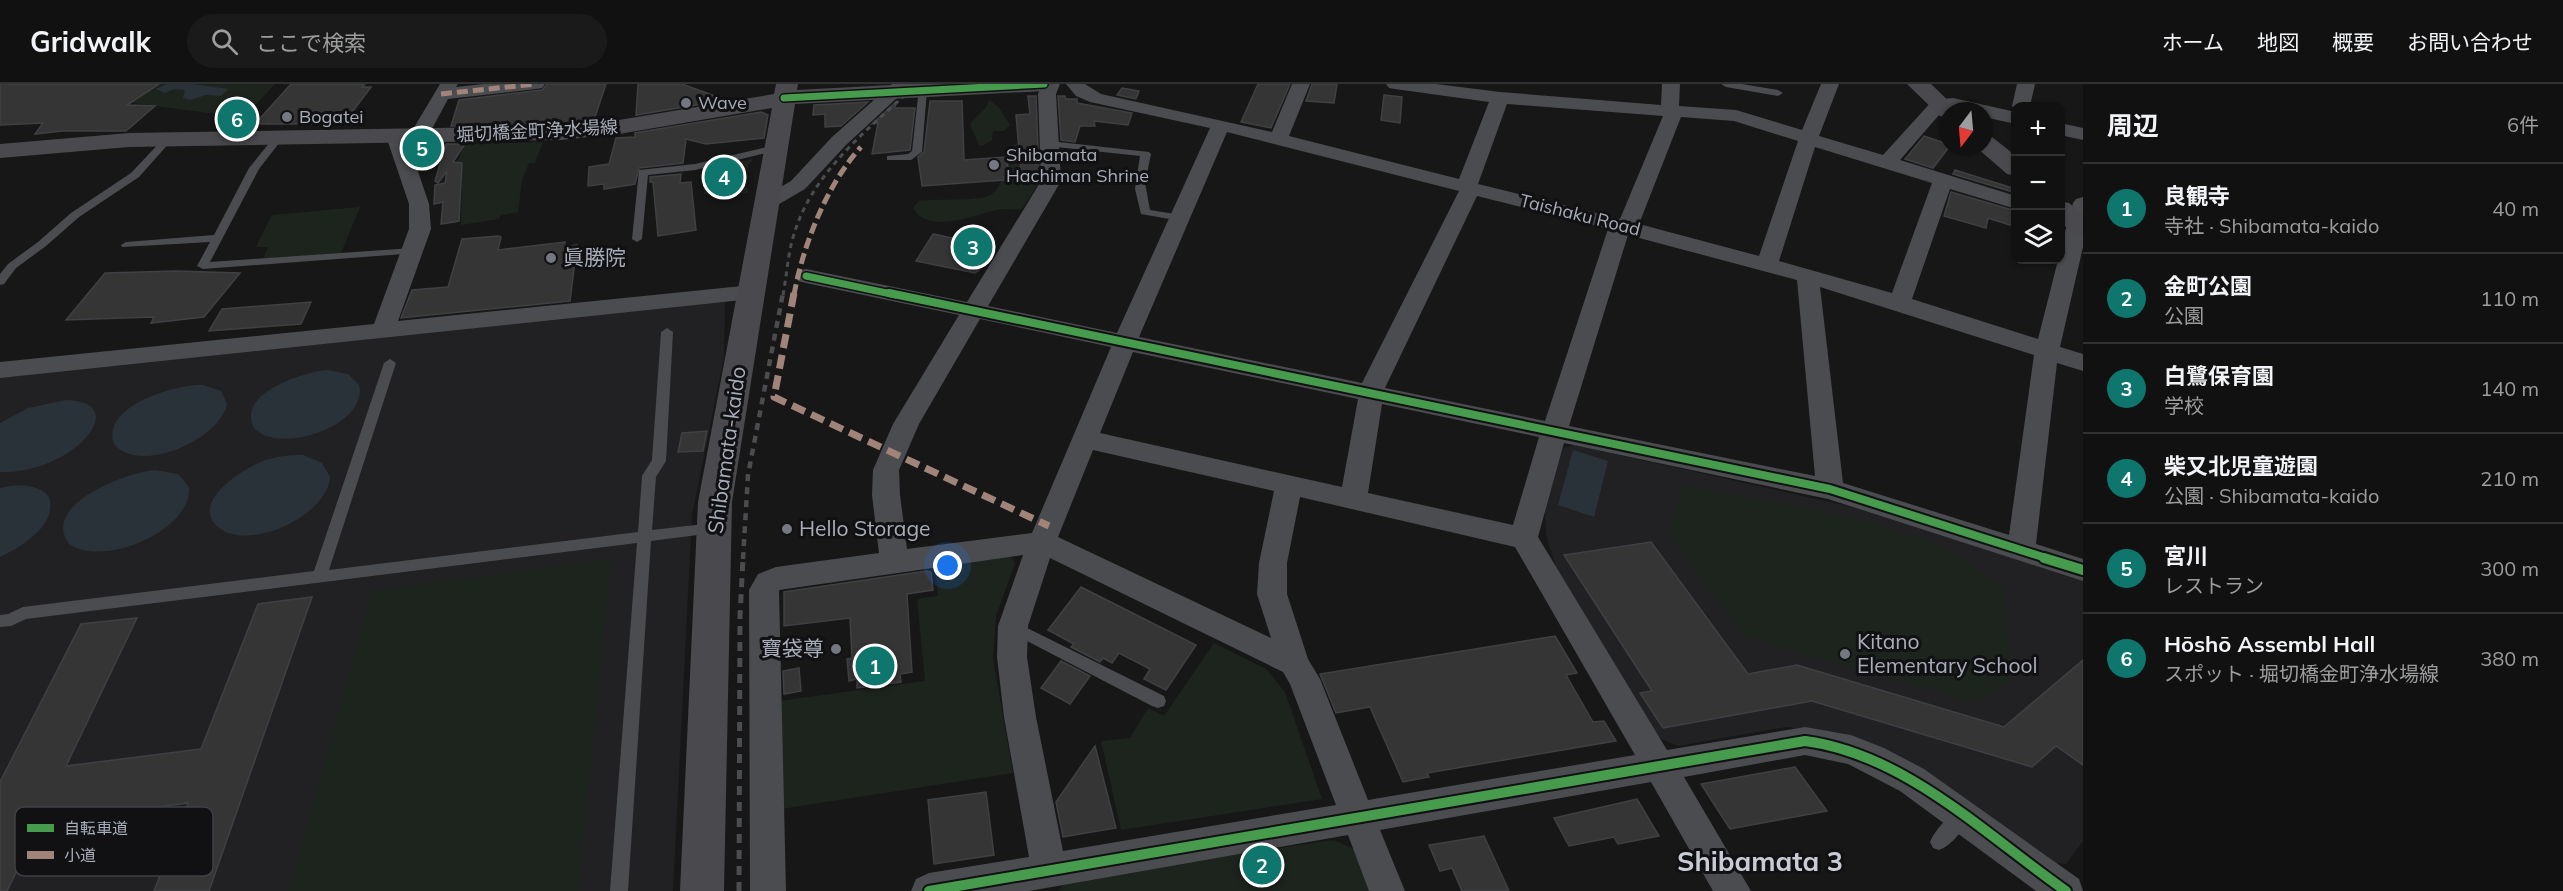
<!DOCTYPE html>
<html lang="ja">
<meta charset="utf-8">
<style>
body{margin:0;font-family:Mulish,"Noto Sans JP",sans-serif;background:#1a1a1a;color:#f1f3f6}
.controls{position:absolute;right:18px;top:18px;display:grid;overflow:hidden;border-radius:12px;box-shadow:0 2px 4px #0004}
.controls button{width:54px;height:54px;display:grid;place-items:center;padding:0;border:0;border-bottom:2px solid #303131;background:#111;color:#f1f3f6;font:30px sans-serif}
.compass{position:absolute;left:1939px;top:18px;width:54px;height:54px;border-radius:50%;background:#111;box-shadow:0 2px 4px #0004;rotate:196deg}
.you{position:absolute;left:948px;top:482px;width:21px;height:21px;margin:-15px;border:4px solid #fff;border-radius:50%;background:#1a73e8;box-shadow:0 0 0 9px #1a73e833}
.badge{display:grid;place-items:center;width:39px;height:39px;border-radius:50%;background:#0f766e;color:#fff;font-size:20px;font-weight:700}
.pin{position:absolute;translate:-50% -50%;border:3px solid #fff;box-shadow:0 2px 6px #0006}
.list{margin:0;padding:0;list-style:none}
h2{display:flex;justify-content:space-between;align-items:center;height:78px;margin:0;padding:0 24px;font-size:26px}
h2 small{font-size:20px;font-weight:400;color:#9c9d9f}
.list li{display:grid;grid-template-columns:39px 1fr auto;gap:18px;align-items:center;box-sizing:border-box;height:90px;padding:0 24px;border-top:2px solid #303131}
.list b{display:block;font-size:22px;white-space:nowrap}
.list p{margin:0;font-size:20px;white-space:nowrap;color:#9c9d9f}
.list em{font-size:20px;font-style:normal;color:#9c9d9f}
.icon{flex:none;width:33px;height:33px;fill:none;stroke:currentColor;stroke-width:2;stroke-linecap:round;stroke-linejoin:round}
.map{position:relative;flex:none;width:2083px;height:807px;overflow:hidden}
header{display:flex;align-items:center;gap:36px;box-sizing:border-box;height:84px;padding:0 30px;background:#111;border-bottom:2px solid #303131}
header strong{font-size:28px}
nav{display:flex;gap:33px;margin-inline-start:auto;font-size:21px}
.search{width:420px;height:54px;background:#1a1a1a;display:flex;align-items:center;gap:15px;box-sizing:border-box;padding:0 21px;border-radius:33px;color:#9c9d9f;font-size:22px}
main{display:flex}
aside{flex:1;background:#111}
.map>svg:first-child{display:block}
.built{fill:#212123}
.green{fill:#1d241e}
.water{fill:#2a3239}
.building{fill:#353536;stroke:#3f4043;stroke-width:1.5}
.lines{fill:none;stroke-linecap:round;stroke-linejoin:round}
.lane{fill:#4b4c50;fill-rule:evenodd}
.street{fill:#4b4c50;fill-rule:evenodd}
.secondary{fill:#4a4a4e;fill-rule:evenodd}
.rail-far2{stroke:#4b4c4f;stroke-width:3;stroke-dasharray:5 4.5;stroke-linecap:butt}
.rail-far1{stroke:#4b4c4f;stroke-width:4.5;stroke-dasharray:7 6;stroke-linecap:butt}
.rail{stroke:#4b4c4f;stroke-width:5;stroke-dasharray:9 7;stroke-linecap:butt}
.quiet-far1{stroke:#a18479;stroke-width:5;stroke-dasharray:11 5;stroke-linecap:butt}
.quiet{stroke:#a18479;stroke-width:7;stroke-dasharray:14 7;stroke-linecap:butt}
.cycleway-far2-casing{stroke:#111113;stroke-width:10}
.cycleway-far1-casing{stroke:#111113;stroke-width:12}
.cycleway-casing{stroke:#111113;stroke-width:14}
.cycleway-far2{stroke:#469c4c;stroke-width:7}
.cycleway-far1{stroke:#469c4c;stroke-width:8}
.cycleway{stroke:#469c4c;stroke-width:10}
.poi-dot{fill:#757880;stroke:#111113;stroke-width:2}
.labels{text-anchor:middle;stroke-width:6;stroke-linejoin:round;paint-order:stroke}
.far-poi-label{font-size:18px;fill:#a8adb8;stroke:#111113;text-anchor:start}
.far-street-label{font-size:18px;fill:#a8adb8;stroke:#111113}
.poi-label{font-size:21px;fill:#a8adb8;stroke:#111113;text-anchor:start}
.street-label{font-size:21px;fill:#a8adb8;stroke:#111113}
.near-neighbourhood-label{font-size:27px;font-weight:bold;fill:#c9ccd4;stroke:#111113}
.key{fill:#111113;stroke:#3e4045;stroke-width:1.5}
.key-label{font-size:16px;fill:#a8adb8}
</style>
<header>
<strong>Gridwalk</strong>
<div class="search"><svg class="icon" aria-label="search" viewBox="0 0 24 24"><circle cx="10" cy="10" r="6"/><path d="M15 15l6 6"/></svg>ここで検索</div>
<nav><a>ホーム</a><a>地図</a><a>概要</a><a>お問い合わせ</a></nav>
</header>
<main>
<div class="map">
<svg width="2083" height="807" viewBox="0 0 2083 807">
<rect width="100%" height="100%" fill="#171717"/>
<g class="built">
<path d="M725,217L724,273L692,431L673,807H0V293Z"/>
<path d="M1574,361L1848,422L2083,496V757L2066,780L2046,778L1909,679L1844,649L1786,643L1678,662L1657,653L1556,484L1546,451L1545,427L1563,364Z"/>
</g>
<g class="green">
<path d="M129,0H275L256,20L224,25L216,30L133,19V8Z"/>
<path d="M989,15L1000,25L1010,41L1004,47H993L992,56L982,62L979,61L970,40L987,22Z"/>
<path d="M543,58L535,79H529L522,96L518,128L501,131L499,135L461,141L462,95L455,96L456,80L465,60Z"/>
<path d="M1017,59H1024L1043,93L1022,125C1016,126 1010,125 1004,125C978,128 929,153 913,124L919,117C937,114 977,118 990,111C1011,99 995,69 1017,59Z"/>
<path d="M753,75C744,85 743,97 749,109L704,110L702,86Z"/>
<path d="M360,123L341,169L263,176L268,163H256L272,131Z"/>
<path d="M1683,401L1851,433L1940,460L2003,502L2011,595L1979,619L1745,553L1669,451Z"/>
<path d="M1010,471L1015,479L996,532L993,575L1013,689L781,725L779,617L925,597L917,515L938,512L935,481Z"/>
<path d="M611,475L578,807H289L372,507Z"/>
<path d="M1214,559L1266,585L1285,608L1322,715L1121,746L1101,657L1130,654L1148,624L1164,632Z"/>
<path d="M1334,756L1358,767L1372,807H1058L1069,795Z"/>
</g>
<g class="water">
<path d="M167,0H193L228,5L221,12L206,11L190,16L183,14L185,6L174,5L165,9L156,5Z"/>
<path d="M326,286L348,290L359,301C369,341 279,372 254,344C236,309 302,289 326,286Z"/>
<path d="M203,301L221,307L227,320C220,356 139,391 114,360C100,322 176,300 203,301Z"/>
<path d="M66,316C116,318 94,353 66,370C46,382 23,389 0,388V339L28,324Z"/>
<path d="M1573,366L1608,377L1594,433L1558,421Z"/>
<path d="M303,371L322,379L330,393C328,432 246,470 217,442C190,416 247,382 266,376C278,372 290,371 303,371Z"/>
<path d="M155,386L178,390L189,403C192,447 103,484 69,460C40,420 128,388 155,386Z"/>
<path d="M10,402C24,401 39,401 49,413C58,441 21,463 0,473V404Z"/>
</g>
<g class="building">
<path d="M0,0H159L127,21L155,22L126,47H63L35,50L43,39L0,41Z"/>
<path d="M291,0H365L362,3H371L343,40H255Z"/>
<path d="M547,0H606L594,36L561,40L451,42L459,16L542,6Z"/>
<path d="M638,0H682L726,16L636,31Z"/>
<path d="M1258,0H1290L1271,44L1241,38Z"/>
<path d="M1312,0H1337L1334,19L1306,17Z"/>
<path d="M1122,4L1139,7L1136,15L1117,11Z"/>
<path d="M1384,11L1402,13L1400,39L1381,36Z"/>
<path d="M1028,12H1036L1039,91L1021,88L1016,31L1030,30Z"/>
<path d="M1058,12H1065L1066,15H1077V19L1132,29L1128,41L1094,37L1095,42H1080L1075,58L1061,56Z"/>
<path d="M930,17H962L964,76L1006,73L1010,92L1003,93L1004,96L922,102L918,73L924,68Z"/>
<path d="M868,18L841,42L825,43V30L813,31L814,21Z"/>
<path d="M895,19V24H915L910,66L872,70L878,39L872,40Z"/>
<path d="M761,28L768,31L764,54L706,60L686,55L683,79L639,84L635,100L604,105V100L588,102L589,83L609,80L616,54L635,53V49Z"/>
<path d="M1924,52L1948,60L1949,63L1933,84L1905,75Z"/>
<path d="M446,60H465L453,78L462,79L459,137L441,140L443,118L434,120L435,101L445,99L447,87L438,99L435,97Z"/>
<path d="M1955,86L2016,105V109L1953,90Z"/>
<path d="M681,90L680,99L691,98L696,146L658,152L653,98H650V93Z"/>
<path d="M1951,108L2016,127V143L1988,134L1986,144L1944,132Z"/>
<path d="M933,150L991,162L989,166H992L979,186L975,189L916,177Z"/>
<path d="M498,152L501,153L498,166L565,158V163L577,161L570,217L401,234L412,206L448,203L462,155Z"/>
<path d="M175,187L240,189L204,233L151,239L154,233L66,236L105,189Z"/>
<path d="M311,218L301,240L209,247L222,225Z"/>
<path d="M707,347L703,367L678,368L682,349Z"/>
<path d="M1651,458L1748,590L1797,581L2004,643L2083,576V681L2056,662L2032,683L1812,617L1663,644L1640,609L1652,607L1564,471Z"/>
<path d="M926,487L931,488L933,506L907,510L912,588L900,590L901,598L857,604V595L849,597L847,575L852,574L850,534L784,542V508Z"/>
<path d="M1081,503L1196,561L1166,606L1144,595L1150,585L1119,569L1112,579L1103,574L1100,578L1071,563L1074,560L1048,546Z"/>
<path d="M312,513L209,807H154L188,719L40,739L7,807H0V698L81,540L137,534L66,682L201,665L258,520Z"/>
<path d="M1555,552L1577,589L1566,591L1593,638L1604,637L1616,657L1427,689L1429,693L1403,698L1370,623L1336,629L1320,590Z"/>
<path d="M1061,577L1090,592L1070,620L1041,604Z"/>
<path d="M799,584L801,607L784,610L783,587Z"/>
<path d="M1095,662L1116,744L1063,753L1056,718Z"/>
<path d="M1795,683L1827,727L1730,745L1701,700Z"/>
<path d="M986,708L994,771L934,780L928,716Z"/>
<path d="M1637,715L1659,752L1618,760L1614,753L1569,762L1554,734Z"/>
<path d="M1484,752L1509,807H1462L1452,784L1440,787L1429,761Z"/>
</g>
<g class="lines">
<g class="lane">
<path d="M1721,0H1742L1778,6L1783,9L1778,12L1726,3Z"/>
<path d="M919,4L927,6L922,68L911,76H887V72L908,70L912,67Z"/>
<path d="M278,51L283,54L259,85L210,178L413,164L418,167L417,169L203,185L197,182L210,158L122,163L121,161L126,158L214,151L249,84L275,52Z"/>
<path d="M168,52L173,55L171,57L139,93L79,133L46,162L16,184L4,200L0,201V190L8,180L38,158L71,129L131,89L165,53Z"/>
<path d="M1050,57L1149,68L1151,70L1145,99L1150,126L1181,131L1186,134L1181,137L1141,130L1135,105L1140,72L1047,62V58Z"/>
<path d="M776,61L781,64L779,66L695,86L648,91L642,155L637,158L632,155L639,86L695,80Z"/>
<path d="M667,244L673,248L666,377L656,393L652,446L713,439L718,440L720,444L718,448L713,449L651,457L628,807H610L637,459L26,535L11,542L0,543V531L8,530L23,523L314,487L384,279L390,275L396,279L329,486L638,448L642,392L652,376L661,248Z"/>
<path d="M1013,537L1164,612L1166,617L1164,622L1158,624L1152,622L1008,547L1005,543L1008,539Z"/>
<path d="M1962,724L1968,726L1971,732C1965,744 1951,762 1939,766L1933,764L1930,758C1935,746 1950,729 1962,724Z"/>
</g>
<g class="street">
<path d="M440,0H458L456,3L484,0H545L542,4L536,5L448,15L426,56H412L409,52Z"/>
<path d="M892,0H912L846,61L805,105L774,123L767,125L760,123L757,119L760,115L791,97L832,53Z"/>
<path d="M1042,0H1060L1056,10L1061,97L988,222L1117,249L1210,44L1090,18L1076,12L1066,0H1085L1101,10L1272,48L1292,0H1310L1289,52L1459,95L1489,18L1395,5L1389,4L1386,0H1436L1500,8L1661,21L1662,0H1680L1679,22L1736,26L1802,46L1821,0H1839L1819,52L1883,71L1933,16L1953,14L2016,28V40L1984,33V27H1948V30L1939,31L1900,76L2016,112V125L1950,105L1912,215L2038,255L2058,176H2060V166L2073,119L2076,115L2083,113V163L2060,263L2083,270V287L2057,279L2036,460L2083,475V497L1828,415L1564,359L1538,453L1667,666L1805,643L1851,651L1884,664L1924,685L2079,795L2083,807H2036L1900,707L1848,680L1805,671L1684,693L1751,807H1713L1651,698L1380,746L1405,807H1369L1348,751L1029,807H911L916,795L929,789L1029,773L1004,633L997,573L998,542L1023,471L779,506L786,807H750L749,506L758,490L776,483L879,469L872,411L873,386L893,340L959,231L806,199L798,197L795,192L798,187L806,185L967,218L1041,97L1038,10ZM1507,20L1663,32L1620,135L1478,100ZM1681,33L1734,37L1798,57L1759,172L1639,140ZM1227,48L1459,107L1362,299L1139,253ZM1815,63L1932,99L1892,209L1779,177ZM1477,112L1608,145L1545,337L1385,304ZM1628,151L1797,196L1815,392L1569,342ZM1820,203L2034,271L2009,451L1843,399ZM980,235L1111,263L1032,449L907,465L900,411L899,386L919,340ZM1133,268L1358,315L1342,403L1100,349ZM1382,320L1539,353L1513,441L1368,409ZM1093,366L1274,407L1259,479L1257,510L1271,554L1058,453ZM1300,413L1515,463L1635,671L1368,716L1320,595L1308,575L1287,510V479ZM1050,474L1283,588L1290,600L1336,721L1063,767L1036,633L1027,573L1028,542Z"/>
<path d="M2017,0H2035L2030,22H2016V26L2012,22Z"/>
<path d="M2060,39L2083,44V56L2060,51Z"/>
<path d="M396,46L403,48L406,52L429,120L431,145L398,237L752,201L760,203L763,208L760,213L752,215L0,294V278L374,240L409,145V120L386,52L389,48Z"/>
</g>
<g class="secondary">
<path d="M776,0H798L797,6L910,0H1055L1052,5L1044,7L795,20L732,418L724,807H680L698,418L772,24L619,50L561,56L129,63L0,74V60L129,49L561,42L619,36L774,10Z"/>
<path d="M1907,0H1931L1959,27H1948V34L1940,32Z"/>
<path d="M1984,51L1992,53L2016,72V92L2007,90L1976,63H1984Z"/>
<path d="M2060,117L2069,119L2083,131V152L2074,150L2060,138Z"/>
</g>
<path class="rail-far2" d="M783,211C787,190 788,167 795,147C815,85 871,43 917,0"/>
<path class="rail-far1" d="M743,475L748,391L783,209"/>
<path class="rail" d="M739,807L740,532L743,474"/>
<g class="quiet-far1">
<path d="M441,10L536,0"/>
<path d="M794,211C803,161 827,100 861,63"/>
</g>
<path class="quiet" d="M794,209L774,313L1049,442"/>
<g class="cycleway-far2-casing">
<g id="cycleway-far2">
<path d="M784,14L1044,0"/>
<path d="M806,192L896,211"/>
</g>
</g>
<g class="cycleway-far1-casing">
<path id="cycleway-far1" d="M889,209L1830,405L2049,475"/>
</g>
<g class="cycleway-casing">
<g id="cycleway">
<path d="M2044,474L2083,486"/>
<path d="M929,807L1805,657C1905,670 1986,751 2066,807"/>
</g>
</g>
<use href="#cycleway-far2" class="cycleway-far2"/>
<use href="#cycleway-far1" class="cycleway-far1"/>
<use href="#cycleway" class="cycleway"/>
</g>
<g class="poi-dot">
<circle cx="686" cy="19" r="6"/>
<circle cx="287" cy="33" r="6"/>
<circle cx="994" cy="81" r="6"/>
<circle cx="551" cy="174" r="6"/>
<circle cx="787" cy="445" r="6"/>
<circle cx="836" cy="565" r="6"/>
<circle cx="1845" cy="570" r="6"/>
</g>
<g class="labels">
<g class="far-poi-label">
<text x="698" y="25">Wave</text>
<text x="299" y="39">Bogatei</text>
<text x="1006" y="77">Shibamata<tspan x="1006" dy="21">Hachiman Shrine</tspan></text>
</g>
<g class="far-street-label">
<text transform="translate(537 47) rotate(-3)" y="6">堀切橋金町浄水場線</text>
<text transform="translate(1580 131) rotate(14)" y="6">Taishaku Road</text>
</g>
<g class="poi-label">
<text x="563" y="181">眞勝院</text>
<text x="799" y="452">Hello Storage</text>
<text x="1857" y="565">Kitano<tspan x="1857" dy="24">Elementary School</tspan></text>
<text x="824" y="572" text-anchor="end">寶袋尊</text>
</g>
<g class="street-label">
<text transform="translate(727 366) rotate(-82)" y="7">Shibamata-kaido</text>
</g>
<g class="near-neighbourhood-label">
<text x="1760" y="787">Shibamata 3</text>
</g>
</g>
<rect x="15" y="723" width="198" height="69" rx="9" class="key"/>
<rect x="27" y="740" width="27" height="8" fill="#469c4c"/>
<rect x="27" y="767" width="27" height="8" fill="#a18479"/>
<g class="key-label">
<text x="64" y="750">自転車道</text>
<text x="64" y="777">小道</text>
</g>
</svg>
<div class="controls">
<button>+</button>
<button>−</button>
<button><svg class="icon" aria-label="layers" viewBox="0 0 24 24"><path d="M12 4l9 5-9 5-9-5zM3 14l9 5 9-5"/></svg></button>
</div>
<svg class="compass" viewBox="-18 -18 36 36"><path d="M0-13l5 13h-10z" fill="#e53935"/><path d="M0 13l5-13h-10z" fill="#9c9d9f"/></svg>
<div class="you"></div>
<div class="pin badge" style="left:875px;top:582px">1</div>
<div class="pin badge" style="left:1262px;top:781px">2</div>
<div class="pin badge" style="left:973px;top:163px">3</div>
<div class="pin badge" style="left:724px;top:93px">4</div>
<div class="pin badge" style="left:422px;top:64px">5</div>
<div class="pin badge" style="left:237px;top:35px">6</div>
</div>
<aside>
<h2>周辺<small>6件</small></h2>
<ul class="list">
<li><span class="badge">1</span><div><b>良観寺</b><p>寺社 · Shibamata-kaido</p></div><em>40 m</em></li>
<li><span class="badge">2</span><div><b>金町公園</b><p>公園</p></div><em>110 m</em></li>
<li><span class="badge">3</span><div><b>白鷺保育園</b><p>学校</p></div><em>140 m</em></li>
<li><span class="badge">4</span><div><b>柴又北児童遊園</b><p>公園 · Shibamata-kaido</p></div><em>210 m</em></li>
<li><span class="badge">5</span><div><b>宮川</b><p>レストラン</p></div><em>300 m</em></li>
<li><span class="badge">6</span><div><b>Hōshō Assembl Hall</b><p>スポット · 堀切橋金町浄水場線</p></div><em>380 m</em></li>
</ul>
</aside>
</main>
